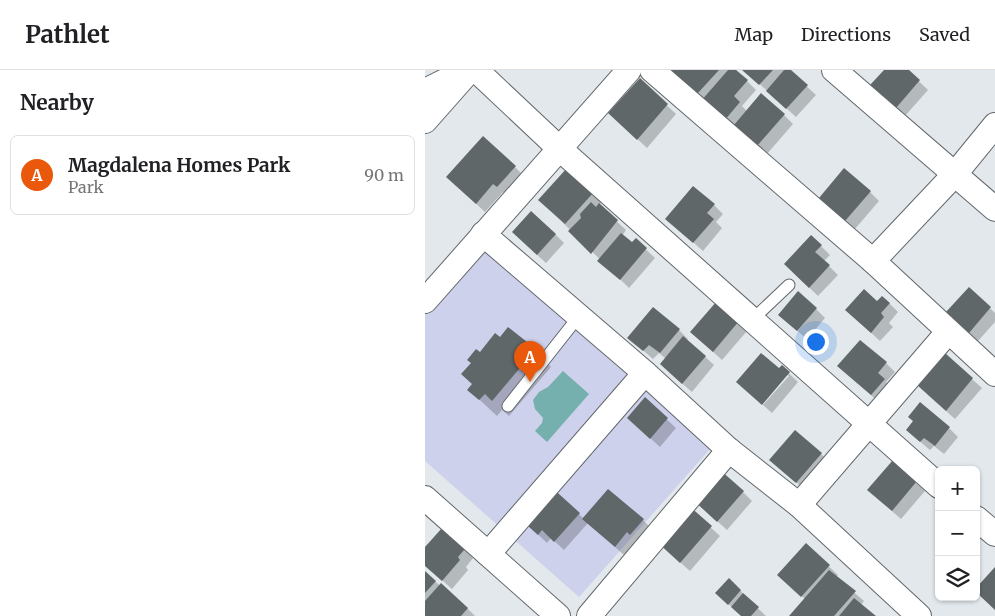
<!DOCTYPE html>
<meta charset="utf-8">
<style>
body{margin:0;font-family:Merriweather,serif;background:#f6f6f6;color:#202124}
.controls{position:absolute;right:15px;bottom:15px;display:grid;overflow:hidden;border-radius:8px;box-shadow:0 1px 4px #0004}
.controls button{width:45px;height:45px;display:grid;place-items:center;padding:0;border:0;border-bottom:1px solid #e0e0e0;background:#fff;color:#202124;font:25px sans-serif}
.you{position:absolute;left:390px;top:271px;width:18px;height:18px;margin:-12px;border:4px solid #fff;border-radius:50%;background:#1a73e8;box-shadow:0 0 0 8px #1a73e833}
.badge{display:grid;place-items:center;width:32px;height:32px;border-radius:50%;background:#ea580c;color:#fff;font-size:16px;font-weight:700}
.pin{position:absolute;translate:-50% -41px;filter:drop-shadow(0 1px 2px #0008)}
.pin::after{content:'';position:absolute;top:26px;width:18px;height:15px;background:inherit;clip-path:polygon(0 0,100% 0,50% 100%)}
.list{margin:0;padding:0;list-style:none}
h2{display:flex;justify-content:space-between;align-items:center;height:65px;margin:0;padding:0 20px;font-size:21px}
h2 small{font-size:16px;font-weight:400;color:#757577}
.list li{display:grid;grid-template-columns:32px 1fr auto;gap:15px;align-items:center;box-sizing:border-box;height:80px;margin:0 10px 10px;padding:0 10px;border:1px solid #e0e0e0;border-radius:8px}
.list b{display:block;font-size:19px;white-space:nowrap}
.list p{margin:0;font-size:16px;white-space:nowrap;color:#757577}
.list em{font-size:16px;font-style:normal;color:#757577}
.icon{flex:none;width:28px;height:28px;fill:none;stroke:currentColor;stroke-width:2;stroke-linecap:round;stroke-linejoin:round}
.map{position:relative;flex:none;width:570px;height:546px;overflow:hidden}
header{display:flex;align-items:center;gap:30px;box-sizing:border-box;height:70px;padding:0 25px;background:#fff;border-bottom:1px solid #e0e0e0}
header strong{font-size:24px}
nav{display:flex;gap:28px;margin-inline-start:auto;font-size:18px}
main{display:flex}
aside{flex:1;background:#fff}
.map>svg:first-child{display:block}
.green{fill:#ced1ec}
.water{fill:#76b0ae}
.shadow{fill:#0003}
.building{fill:#606769}
.lines{fill:none;stroke-linecap:round;stroke-linejoin:round}
.service-casing{stroke:#62676b;stroke-width:13}
.minor-casing{stroke:#62676b;stroke-width:26}
.service{stroke:#fff;stroke-width:11}
.minor{stroke:#fff;stroke-width:24}
</style>
<header>
<strong>Pathlet</strong>
<nav><a>Map</a><a>Directions</a><a>Saved</a></nav>
</header>
<main>
<aside>
<h2>Nearby<small></small></h2>
<ul class="list">
<li><span class="badge">A</span><div><b>Magdalena Homes Park</b><p>Park</p></div><em>90 m</em></li>
</ul>
</aside>
<div class="map">
<svg width="570" height="546" viewBox="0 0 570 546">
<rect width="100%" height="100%" fill="#e2e8ec"/>
<path class="green" d="M58,179L286,378L154,527L0,391V245Z"/>
<path class="water" d="M138,301L164,324L122,372L110,361L117,353L118,348L110,339L108,330L114,322L123,317Z"/>
<g class="shadow">
<path d="M248,0H311L331,20L317,36L322,41L359,45L368,54L342,84L311,56L309,59Z"/>
<path d="M319,0H364L391,25L371,47Z"/>
<path d="M460,0H482L503,20L480,46L456,24Z"/>
<path d="M215,10L251,44L222,78L194,52Z"/>
<path d="M90,97L99,106L82,125L78,122L60,142L32,116Z"/>
<path d="M143,100L177,132L174,135L201,160L197,166L207,174L211,170L230,188L204,218L124,139Z"/>
<path d="M445,122L454,131L430,159L405,137Z"/>
<path d="M289,135L298,144L291,152L297,158L278,181L242,149Z"/>
<path d="M130,164L139,173L121,193L97,171Z"/>
<path d="M396,176L405,185L399,191L413,205L393,226L360,194Z"/>
<path d="M544,219L570,243V252L553,271L532,251Z"/>
<path d="M292,233L322,261L297,290L276,271Z"/>
<path d="M452,233H464L473,242L464,253L468,257L455,271L431,249Z"/>
<path d="M228,238L254,260L263,269L262,270L289,295L267,322L245,303L241,289L234,283L228,289L204,268Z"/>
<path d="M391,239L400,248L382,269L363,253Z"/>
<path d="M75,269L110,280L126,297L84,346L77,340L72,346L44,320Z"/>
<path d="M520,285L557,318L530,349L502,324Z"/>
<path d="M461,293L470,302L461,312L468,319L455,333L423,305Z"/>
<path d="M357,297L373,312L347,343L338,335L364,306L354,300Z"/>
<path d="M220,329L251,358L235,377L213,357Z"/>
<path d="M524,358L533,367L519,384L509,376L505,380L492,369Z"/>
<path d="M396,384L405,392L381,421L346,390Z"/>
<path d="M468,392L500,421L476,449L453,429Z"/>
<path d="M318,422L327,431L302,460L278,438Z"/>
<path d="M263,437L295,466L265,501L241,480Z"/>
<path d="M154,444L159,449L218,450L227,459L215,473L212,470L199,485L163,453L139,480L126,468L122,473L105,457Z"/>
<path d="M381,475L413,505L411,507L439,531L436,535L449,546H366L380,529L363,513Z"/>
<path d="M0,479H39L48,488L41,497L43,500L27,519L0,495Z"/>
<path d="M0,503L42,538L50,546H0Z"/>
<path d="M315,520L324,530L341,546H317L301,532Z"/>
</g>
<g class="building">
<path d="M246,0H294L272,24Z"/>
<path d="M303,0H311L323,10L309,26L315,32L299,51L276,31Z"/>
<path d="M317,0H348L334,15Z"/>
<path d="M359,0H366L383,15L361,39L341,21Z"/>
<path d="M459,0H484L495,10L471,38L445,15Z"/>
<path d="M215,8L243,34L212,70L183,43Z"/>
<path d="M336,23L360,44L332,76L309,55Z"/>
<path d="M58,66L91,96L72,117L68,114L51,134L21,107Z"/>
<path d="M142,98L169,122L140,154L113,130Z"/>
<path d="M419,98L446,121L420,151L394,128Z"/>
<path d="M268,116L290,134L282,143L289,149L268,173L240,149Z"/>
<path d="M166,132L171,137L174,133L193,150L166,184L143,161L156,148L155,144Z"/>
<path d="M106,141L131,164L112,185L87,162Z"/>
<path d="M196,163L207,172L211,168L222,178L195,210L172,191Z"/>
<path d="M386,165L397,175L390,182L405,195L384,218L359,194Z"/>
<path d="M544,217L566,237L544,263L521,242Z"/>
<path d="M439,219L452,231L457,226L465,233L456,243L459,247L446,263L420,240Z"/>
<path d="M373,221L392,238L372,261L353,245Z"/>
<path d="M292,231L314,251L288,282L265,262Z"/>
<path d="M228,237L255,259L235,283L224,275L218,281L202,268Z"/>
<path d="M83,257L111,279L67,331L60,324L54,330L42,320L47,314L36,304L46,293L42,290L51,279L55,282L70,263L75,267Z"/>
<path d="M258,266L281,286L257,314L235,294Z"/>
<path d="M435,270L462,292L453,303L460,309L446,325L412,296Z"/>
<path d="M336,283L354,298L357,295L365,302L337,335L311,312Z"/>
<path d="M520,283L548,308L521,341L492,315Z"/>
<path d="M220,327L243,348L225,369L202,348Z"/>
<path d="M495,332L525,357L510,376L499,368L495,372L481,360L488,351L483,347Z"/>
<path d="M370,360L397,383L371,413L344,390Z"/>
<path d="M468,390L492,411L467,441L442,420Z"/>
<path d="M294,399L319,421L292,452L267,429Z"/>
<path d="M124,415L155,443L129,472L117,460L113,465L94,448Z"/>
<path d="M183,419L219,449L205,465L202,462L190,477L157,449Z"/>
<path d="M263,435L287,456L255,493L231,471Z"/>
<path d="M17,458L40,479L33,487L35,490L17,511L0,496V477Z"/>
<path d="M381,473L405,495L376,527L352,505Z"/>
<path d="M570,497V540L551,522V518Z"/>
<path d="M404,500L431,521L409,546H364Z"/>
<path d="M0,501L11,511L0,523Z"/>
<path d="M304,508L316,520L303,535L290,523Z"/>
<path d="M16,513L43,538L36,546H0V531Z"/>
<path d="M318,523L334,537L326,546H316L306,537Z"/>
<path d="M429,528L451,546H414Z"/>
</g>
<g class="lines">
<g class="service-casing">
<g id="service">
<path d="M328,249L364,215"/>
<path d="M83,336L154,246"/>
</g>
</g>
<g class="minor-casing">
<g id="minor">
<path d="M51,0L136,80L514,416"/>
<path d="M227,0L448,191L570,304"/>
<path d="M409,0L570,139"/>
<path d="M0,21L36,3"/>
<path d="M0,51L45,0"/>
<path d="M58,164L220,303L304,380L374,435L494,546"/>
<path d="M448,191L530,104L570,55"/>
<path d="M0,231L204,0"/>
<path d="M0,428L133,546"/>
<path d="M374,435L523,262"/>
<path d="M551,448L570,464"/>
<path d="M63,484L220,303"/>
<path d="M164,546L304,380"/>
</g>
</g>
<use href="#service" class="service"/>
<use href="#minor" class="minor"/>
</g>
</svg>
<div class="controls">
<button>+</button>
<button>−</button>
<button><svg class="icon" aria-label="layers" viewBox="0 0 24 24"><path d="M12 4l9 5-9 5-9-5zM3 14l9 5 9-5"/></svg></button>
</div>
<div class="you"></div>
<div class="pin badge" style="left:105px;top:312px">A</div>
</div>
</main>
